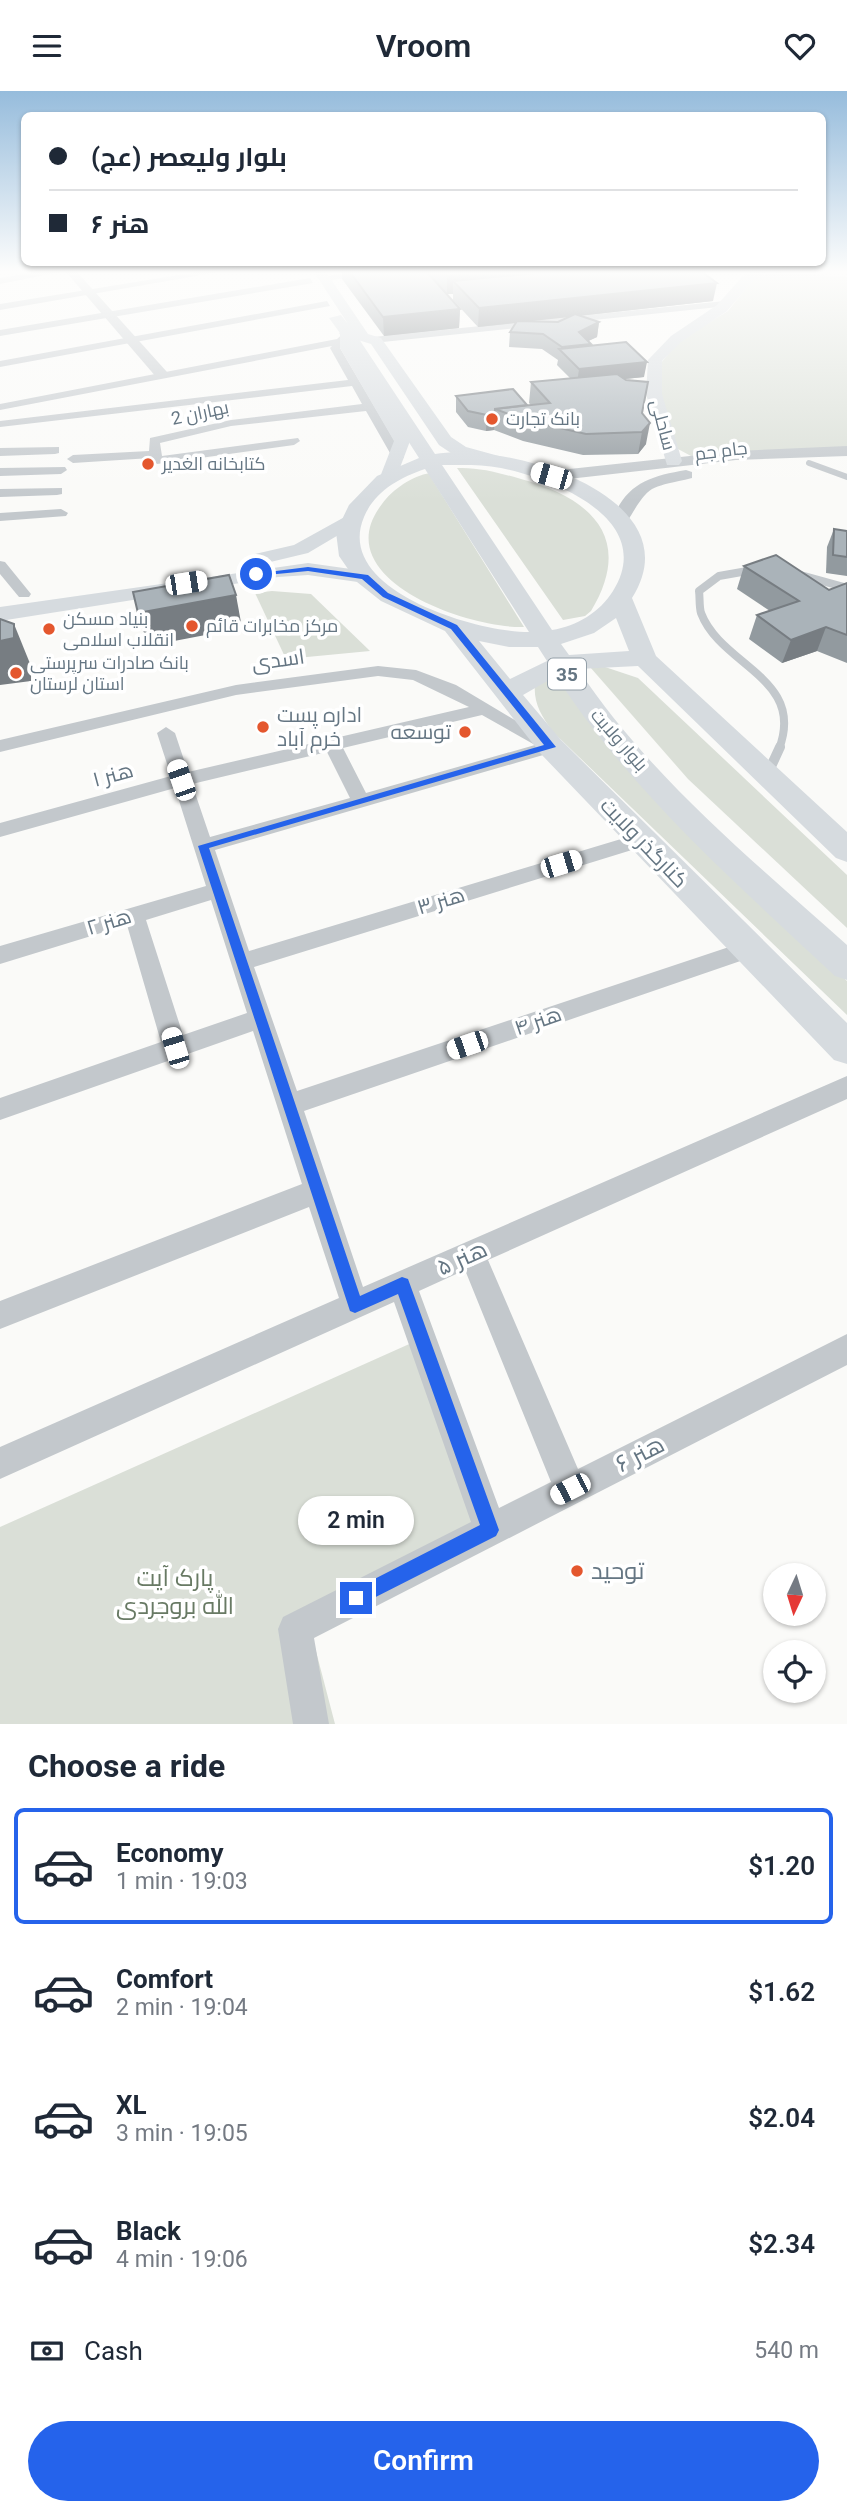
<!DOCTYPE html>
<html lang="en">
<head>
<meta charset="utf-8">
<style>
	body { margin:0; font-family:Roboto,Cairo,sans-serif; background:#f2f2f3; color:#1f2937; height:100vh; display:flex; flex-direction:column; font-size:26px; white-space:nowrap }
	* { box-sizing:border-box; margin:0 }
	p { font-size:23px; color:#747a83 }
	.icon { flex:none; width:38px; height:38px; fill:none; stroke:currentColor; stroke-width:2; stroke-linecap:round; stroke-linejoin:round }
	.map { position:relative; height:1633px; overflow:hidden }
	.panel { display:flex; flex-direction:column; background:#fff; flex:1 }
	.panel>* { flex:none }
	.top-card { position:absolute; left:21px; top:21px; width:805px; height:154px; border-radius:10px; box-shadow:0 2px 5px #0004; display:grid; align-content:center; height:154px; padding:0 28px; background:#fff }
	.needle { width:46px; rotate:184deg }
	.buttons { position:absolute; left:763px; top:1472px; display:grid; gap:14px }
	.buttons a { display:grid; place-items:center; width:63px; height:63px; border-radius:50%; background:#fff; box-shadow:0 2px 5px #0004; font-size:35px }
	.end { position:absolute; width:32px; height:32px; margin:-16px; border:9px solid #2563eb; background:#fff; box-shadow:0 0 0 4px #fff }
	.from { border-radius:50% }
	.bubble { position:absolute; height:49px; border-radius:24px; background:#fff; box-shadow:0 2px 5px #0004; font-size:23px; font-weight:600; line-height:49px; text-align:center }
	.car { position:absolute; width:21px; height:42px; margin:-21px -10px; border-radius:9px; box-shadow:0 0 5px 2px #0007; background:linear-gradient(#fff 24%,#345 0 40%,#fff 0 76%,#345 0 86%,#fff 0) }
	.top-card b { display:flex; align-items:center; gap:24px; height:66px; font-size:26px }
	.top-card b+b { border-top:2px solid #e0e1e3 }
	.top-card i { width:18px; height:18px; background:#1f2937 }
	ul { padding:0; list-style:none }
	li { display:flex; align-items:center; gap:21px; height:116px; margin:0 14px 10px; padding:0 14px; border:4px solid transparent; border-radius:10px }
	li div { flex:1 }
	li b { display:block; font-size:26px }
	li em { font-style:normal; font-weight:600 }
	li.on { border-color:#2563eb }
	li>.icon { width:63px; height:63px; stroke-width:1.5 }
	h2 { padding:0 28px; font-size:32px; line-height:84px }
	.pay { display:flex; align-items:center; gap:18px; height:77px; padding:0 28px; font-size:26px }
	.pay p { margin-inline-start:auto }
	.button { display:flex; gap:14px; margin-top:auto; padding:14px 28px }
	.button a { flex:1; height:80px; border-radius:42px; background:#2563eb; color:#fff; font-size:28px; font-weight:600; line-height:80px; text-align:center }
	header { display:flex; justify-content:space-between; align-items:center; height:91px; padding:0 28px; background:#fff; font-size:32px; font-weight:600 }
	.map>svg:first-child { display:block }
</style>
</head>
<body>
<header><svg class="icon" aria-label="menu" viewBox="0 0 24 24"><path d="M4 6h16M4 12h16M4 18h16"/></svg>Vroom<svg class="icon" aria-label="heart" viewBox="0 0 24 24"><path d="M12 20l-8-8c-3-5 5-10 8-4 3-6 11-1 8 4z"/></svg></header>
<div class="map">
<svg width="847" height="1633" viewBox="0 0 847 1633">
	<rect width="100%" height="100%" fill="#fafaf8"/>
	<!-- green -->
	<g fill="#dadfd7">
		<polygon points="777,181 847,186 847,357 691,365 678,358 662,313 660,273 680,249 728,220 755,186"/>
		<path d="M 457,377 C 479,376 500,382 521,388 C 591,407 635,447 591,520 L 585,525 L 563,529 Z"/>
		<path d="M 430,382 L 432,388 L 524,536 C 469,538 324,488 382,413 C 393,398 412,385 430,382 Z"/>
		<polygon points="272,500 311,503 370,560 286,568 255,502"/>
		<polygon points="590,576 605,576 638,587 847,784 847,837 688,688"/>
		<path d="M 557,583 L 717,769 L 847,890 L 847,924 L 553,641 C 541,624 533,612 535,591 Z"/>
		<polygon points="416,1250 485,1430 306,1522 335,1633 0,1633 0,1436"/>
	</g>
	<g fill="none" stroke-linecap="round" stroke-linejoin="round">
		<!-- service-far2 -->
		<polyline stroke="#c3c8cc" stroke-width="6" points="809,372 847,386"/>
		<!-- service-far1 -->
		<g stroke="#c3c8cc" stroke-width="8">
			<path d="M 753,479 L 719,485 L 699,500 C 700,507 699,515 701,522 C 721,575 806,587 779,658"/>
			<polyline points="797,483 847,497"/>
		</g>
		<!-- service -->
		<polyline stroke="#c3c8cc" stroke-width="10" points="768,682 780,656"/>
		<!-- minor -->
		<g fill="#c3c8cc" fill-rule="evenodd">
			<polygon points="38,181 60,181 0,193 0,187"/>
			<polygon points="197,181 219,181 0,219 0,213"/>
			<polygon points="310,187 313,192 0,245 0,239"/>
			<polygon points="327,210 330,215 0,276 0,270"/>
			<polygon points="725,210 728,215 373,252 368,249 373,246"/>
			<polygon points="346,240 351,243 340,257 404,366 402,369 394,369 366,320 231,335 160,352 162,365 298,347 300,350 294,354 157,373 151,367 73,372 67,368 73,364 149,360 150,347 231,329 362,313 352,295 0,336 0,330 348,289 330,257 332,255 0,319 0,313 337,248"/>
			<polygon points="59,356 59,362 55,363 0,365 0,357"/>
			<polygon points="65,376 67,379 61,383 0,385 0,377"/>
			<polygon points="62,397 62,403 57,404 0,406 0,398"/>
			<polygon points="61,418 68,422 66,425 0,430 0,422"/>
			<polygon points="0,470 5,471 31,503 29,506 19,506 0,483"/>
			<path d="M 378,575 L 416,579 L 456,594 L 560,656 L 557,660 L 215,759 L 249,860 L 641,742 L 651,749 L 648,754 L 254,876 L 297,1000 L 747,850 L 755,853 L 758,859 L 755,865 L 304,1020 L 363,1196 L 847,985 L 847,1008 L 488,1169 L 578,1378 L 847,1243 L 847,1274 L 314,1547 L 329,1633 L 293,1633 L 278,1538 L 283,1526 L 471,1431 L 394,1211 L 0,1388 L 0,1356 L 339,1207 L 309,1116 L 0,1238 L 0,1210 L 302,1093 L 253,940 L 0,1029 L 0,1007 L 161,951 L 127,834 L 0,873 L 0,855 L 206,795 L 175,697 L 0,746 L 0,732 L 171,685 L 157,642 L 166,636 L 175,642 L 188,681 L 469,616 L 413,589 L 378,585 L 236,604 L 0,661 L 0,649 L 236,594 ZM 482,624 L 535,654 L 366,702 L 343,657 ZM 327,661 L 350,707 L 210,746 L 192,693 ZM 211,809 L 247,922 L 183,944 L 146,829 ZM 465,1179 L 551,1391 L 499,1417 L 419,1200 Z"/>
		</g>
		<!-- tertiary -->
		<g fill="#c3c8cc" fill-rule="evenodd">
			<polygon points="66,181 77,181 167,281 167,287 157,287"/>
			<polygon points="349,181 391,181 324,190 318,187"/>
			<polygon points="847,355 847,365 736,369 551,390 543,385 551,380 736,360"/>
			<path d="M 686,379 L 692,381 L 692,387 C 648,398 651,391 627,431 L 615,431 L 613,427 C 627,392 651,385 686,379 Z"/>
		</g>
		<!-- secondary -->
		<g fill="#d6dbdf" fill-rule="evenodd">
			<polygon points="314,181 326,181 368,243 381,247 451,346 466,356 506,367 509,371 506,375 500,376 454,364 439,354 371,253 358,249 354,243 354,257 410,350 395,390 383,390 380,386 394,350 340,257 340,242 329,227 341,224 348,233"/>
			<polygon points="766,181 751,192 727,220 681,251 662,270 662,303 682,370 679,374 667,374 646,303 648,269 671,245 717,214 742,186 750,181"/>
			<polygon points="350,423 360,429 357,433 308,462 262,473 252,467 255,463 294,454"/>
			<polygon points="308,472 365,480 375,486 365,492 308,484 278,486 0,530 0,516"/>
		</g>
		<!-- primary -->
		<path fill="#d6dbdf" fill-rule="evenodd" d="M 347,237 L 353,239 L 435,363 C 507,350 696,406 632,507 L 656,565 L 847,741 L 847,771 L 836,767 L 638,575 L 578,578 C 649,685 752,769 847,854 L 847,889 L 835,885 C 736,792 630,700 556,585 L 523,604 L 561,649 L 847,932 L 847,973 L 834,969 L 541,663 L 445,540 L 381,510 L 357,491 L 339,465 L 336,441 L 349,414 L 377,385 L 419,367 L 339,242 ZM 442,374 C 462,374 481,373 501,377 C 555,388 657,429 613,500 C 600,521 577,535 552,539 ZM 425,378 L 529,541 C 476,541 333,499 364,426 C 375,400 399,387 425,378 ZM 616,527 L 629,560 L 569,564 L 561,553 L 594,542 ZM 479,550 L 509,556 L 538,556 L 547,570 L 510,588 Z"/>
	</g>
	<!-- wall -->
	<g fill="#929a9f" fill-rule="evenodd">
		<path d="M 342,181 L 702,181 L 713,210 L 579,225 L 599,231 L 597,246 L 588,250 L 591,255 L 644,286 L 625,288 L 643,322 L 646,353 L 638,363 L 583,364 L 523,350 L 494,339 L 486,340 L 468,336 L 456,321 L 456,305 L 527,314 L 531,314 L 529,312 L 531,291 L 571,288 L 557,274 L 558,269 L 542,258 L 509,256 L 510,241 L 516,232 L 478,236 L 453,209 L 453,203 L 447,203 L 460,218 L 459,237 L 384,245 L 342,188 ZM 570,226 L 558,231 L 528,230 Z"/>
		<polygon points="834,438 847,440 847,485 826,482 827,456"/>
		<polygon points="744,475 829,499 847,492 847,572 817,560 782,572 749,548 757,524 770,520 737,498"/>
	</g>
	<!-- shaded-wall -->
	<g fill="#777d82">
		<polygon points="486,181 668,181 453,190 453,203 447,203 447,185"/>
		<polygon points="717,192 713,210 478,236 479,217"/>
		<polygon points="460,218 459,237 384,245 383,226"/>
		<polygon points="599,231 597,246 580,254 591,253 589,268 561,261 562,256 579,241"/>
		<polygon points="647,271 644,286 577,293 579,278"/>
		<polygon points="495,323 494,339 486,340 487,324"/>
		<polygon points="650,332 646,353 638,363 642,341"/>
		<polygon points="236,504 242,537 148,555 138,522"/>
		<polygon points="14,533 31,575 31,590 0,594 0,550"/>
		<polygon points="826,536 817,560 782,572 791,549"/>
	</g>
	<!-- building -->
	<g fill="#aab3b9" stroke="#777d82" stroke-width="2">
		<polygon points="350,181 427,181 460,218 383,226"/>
		<polygon points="443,181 486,181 447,185"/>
		<polygon points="546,181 702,181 717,192 479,217 453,190"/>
		<polygon points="575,223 599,231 579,241 591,253 562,256 543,243 510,241 517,230 558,231"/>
		<polygon points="626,251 647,271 579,278 559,258"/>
		<polygon points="617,283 626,289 648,291 642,322 650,332 642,341 586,343 525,329 495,318 550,312 531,291"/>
		<polygon points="513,298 527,314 495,318 495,323 487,324 468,320 456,305"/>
		<polygon points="834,438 847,440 847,466 833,464"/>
		<polygon points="776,464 829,499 847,492 847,544 826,536 791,549 757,524 799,510 744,475"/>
		<polygon points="229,484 236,504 138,522 133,501"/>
		<polygon points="0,528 14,533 14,547 0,550"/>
	</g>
	<!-- sky -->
	<linearGradient id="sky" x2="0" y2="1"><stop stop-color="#96bcdc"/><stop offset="0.44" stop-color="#fdfdfc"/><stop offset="1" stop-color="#fdfdfc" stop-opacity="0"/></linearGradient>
	<rect width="847" height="410" fill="url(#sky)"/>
	<!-- route -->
	<polygon fill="#2563eb" points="308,476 368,484 388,502 457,534 556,656 209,757 360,1205 402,1186 408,1188 499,1439 496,1445 356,1516 349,1514 347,1507 349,1501 480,1434 398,1203 355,1222 350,1220 198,755 544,654 451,538 383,506 362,488 308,480 256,485 252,483"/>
	<!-- markers -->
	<g fill="#e4572e" stroke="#fff" stroke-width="2.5">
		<circle cx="492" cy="328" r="7"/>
		<circle cx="148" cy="373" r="7"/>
		<circle cx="192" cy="535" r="7"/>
		<circle cx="49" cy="538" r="7"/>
		<circle cx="16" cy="582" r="7"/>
		<circle cx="263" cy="636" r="7"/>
		<circle cx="465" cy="641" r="7"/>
		<circle cx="577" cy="1480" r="7"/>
	</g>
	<g text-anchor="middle" stroke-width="7" stroke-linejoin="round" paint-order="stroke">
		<!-- far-street labels -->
		<g font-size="18" fill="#657683" stroke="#fff">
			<text transform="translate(200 322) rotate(-12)" y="6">بهاران 2</text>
			<text transform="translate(663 334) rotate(75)" y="6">ساحلی</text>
			<text transform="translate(721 360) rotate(-7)" y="6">جام جم</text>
			<text transform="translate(619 649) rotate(49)" y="6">بلوار ولایت</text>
		</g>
		<!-- far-poi labels -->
		<g font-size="18" fill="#657683" stroke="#fff" text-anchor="start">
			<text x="506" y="334">بانک تجارت</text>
			<text x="162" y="379">کتابخانه الغدیر</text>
			<text x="63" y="534">بنیاد مسکن<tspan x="63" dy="21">انقلاب اسلامی</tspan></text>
			<text x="206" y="541">مرکز مخابرات قائم</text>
			<text x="30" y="578">بانک صادرات سرپرستی<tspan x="30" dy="21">استان لرستان</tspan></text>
		</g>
		<!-- shield labels -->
		<rect fill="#fff" stroke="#939fa8" stroke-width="2" x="548" y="567.5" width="38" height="31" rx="5"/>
		<g font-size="19" font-weight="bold" fill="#657683">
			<text x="567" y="590">35</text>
		</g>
		<!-- street labels -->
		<g font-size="21" fill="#657683" stroke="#fff">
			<text transform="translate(278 569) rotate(-8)" y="7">اسدی</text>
			<text transform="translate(113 684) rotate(-15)" y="7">هنر ۱</text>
			<text transform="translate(644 752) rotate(46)" y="7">کنارگذر ولایت</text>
			<text transform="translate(441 810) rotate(-17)" y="7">هنر ۳</text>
			<text transform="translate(109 831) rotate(-17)" y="7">هنر ۲</text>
			<text transform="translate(538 930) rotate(-19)" y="7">هنر ۴</text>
		</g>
		<!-- poi labels -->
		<g font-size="21" fill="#657683" stroke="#fff" text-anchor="start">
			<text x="277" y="631">اداره پست<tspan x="277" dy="24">خرم آباد</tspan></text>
			<text x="451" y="648" text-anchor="end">توسعه</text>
		</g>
		<!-- near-street labels -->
		<g font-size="24" fill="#657683" stroke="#fff">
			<text transform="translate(462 1167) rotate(-24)" y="8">هنر ۵</text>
			<text transform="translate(640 1363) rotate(-27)" y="8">هنر ۶</text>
		</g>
		<!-- near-poi labels -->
		<g font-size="24" fill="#657683" stroke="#fff" text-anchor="start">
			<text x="591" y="1488">توحید</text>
		</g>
		<!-- near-park labels -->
		<g font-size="24" fill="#687a64" stroke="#fff">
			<text x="175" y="1495">پارک آیت<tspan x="175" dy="28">الله بروجردی</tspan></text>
		</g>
	</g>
</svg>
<div class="buttons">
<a><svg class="needle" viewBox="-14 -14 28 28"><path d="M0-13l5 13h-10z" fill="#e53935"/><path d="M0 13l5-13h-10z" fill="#747a83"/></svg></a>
<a><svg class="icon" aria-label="locate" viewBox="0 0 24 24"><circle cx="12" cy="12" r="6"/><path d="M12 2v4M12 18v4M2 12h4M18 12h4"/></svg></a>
</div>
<i class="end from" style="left:256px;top:483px"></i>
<i class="end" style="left:356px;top:1507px"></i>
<div class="bubble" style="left:298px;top:1405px;width:116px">2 min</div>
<i class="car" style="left:551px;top:385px;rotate:286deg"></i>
<i class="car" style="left:186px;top:492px;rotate:81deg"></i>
<i class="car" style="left:181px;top:689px;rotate:341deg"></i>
<i class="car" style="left:561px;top:773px;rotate:73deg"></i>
<i class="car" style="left:467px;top:954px;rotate:251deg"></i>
<i class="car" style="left:175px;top:957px;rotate:343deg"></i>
<i class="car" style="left:570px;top:1398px;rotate:243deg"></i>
<div class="top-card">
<b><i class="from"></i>بلوار ولیعصر (عج)</b>
<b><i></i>هنر ۶</b>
</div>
</div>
<section class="panel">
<h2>Choose a ride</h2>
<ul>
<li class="on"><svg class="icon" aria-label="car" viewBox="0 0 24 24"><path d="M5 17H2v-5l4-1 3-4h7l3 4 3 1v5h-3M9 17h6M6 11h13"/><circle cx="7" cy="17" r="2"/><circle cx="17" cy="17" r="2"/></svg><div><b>Economy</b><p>1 min · 19:03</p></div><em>$1.20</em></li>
<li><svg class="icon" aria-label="car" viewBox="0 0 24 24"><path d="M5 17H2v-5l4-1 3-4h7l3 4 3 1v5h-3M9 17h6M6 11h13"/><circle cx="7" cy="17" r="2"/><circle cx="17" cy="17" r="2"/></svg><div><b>Comfort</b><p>2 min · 19:04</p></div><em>$1.62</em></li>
<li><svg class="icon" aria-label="car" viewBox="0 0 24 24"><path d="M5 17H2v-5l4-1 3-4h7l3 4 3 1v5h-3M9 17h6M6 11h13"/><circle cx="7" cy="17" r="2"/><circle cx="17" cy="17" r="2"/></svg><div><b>XL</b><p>3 min · 19:05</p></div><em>$2.04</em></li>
<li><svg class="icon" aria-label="car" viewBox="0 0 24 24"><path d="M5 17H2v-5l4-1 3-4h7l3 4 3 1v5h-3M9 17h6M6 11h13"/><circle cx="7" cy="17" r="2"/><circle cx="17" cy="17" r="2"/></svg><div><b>Black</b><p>4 min · 19:06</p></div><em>$2.34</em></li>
</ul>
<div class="pay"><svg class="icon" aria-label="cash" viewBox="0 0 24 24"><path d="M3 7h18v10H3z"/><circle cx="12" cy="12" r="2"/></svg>Cash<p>540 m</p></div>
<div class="button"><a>Confirm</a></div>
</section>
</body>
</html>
